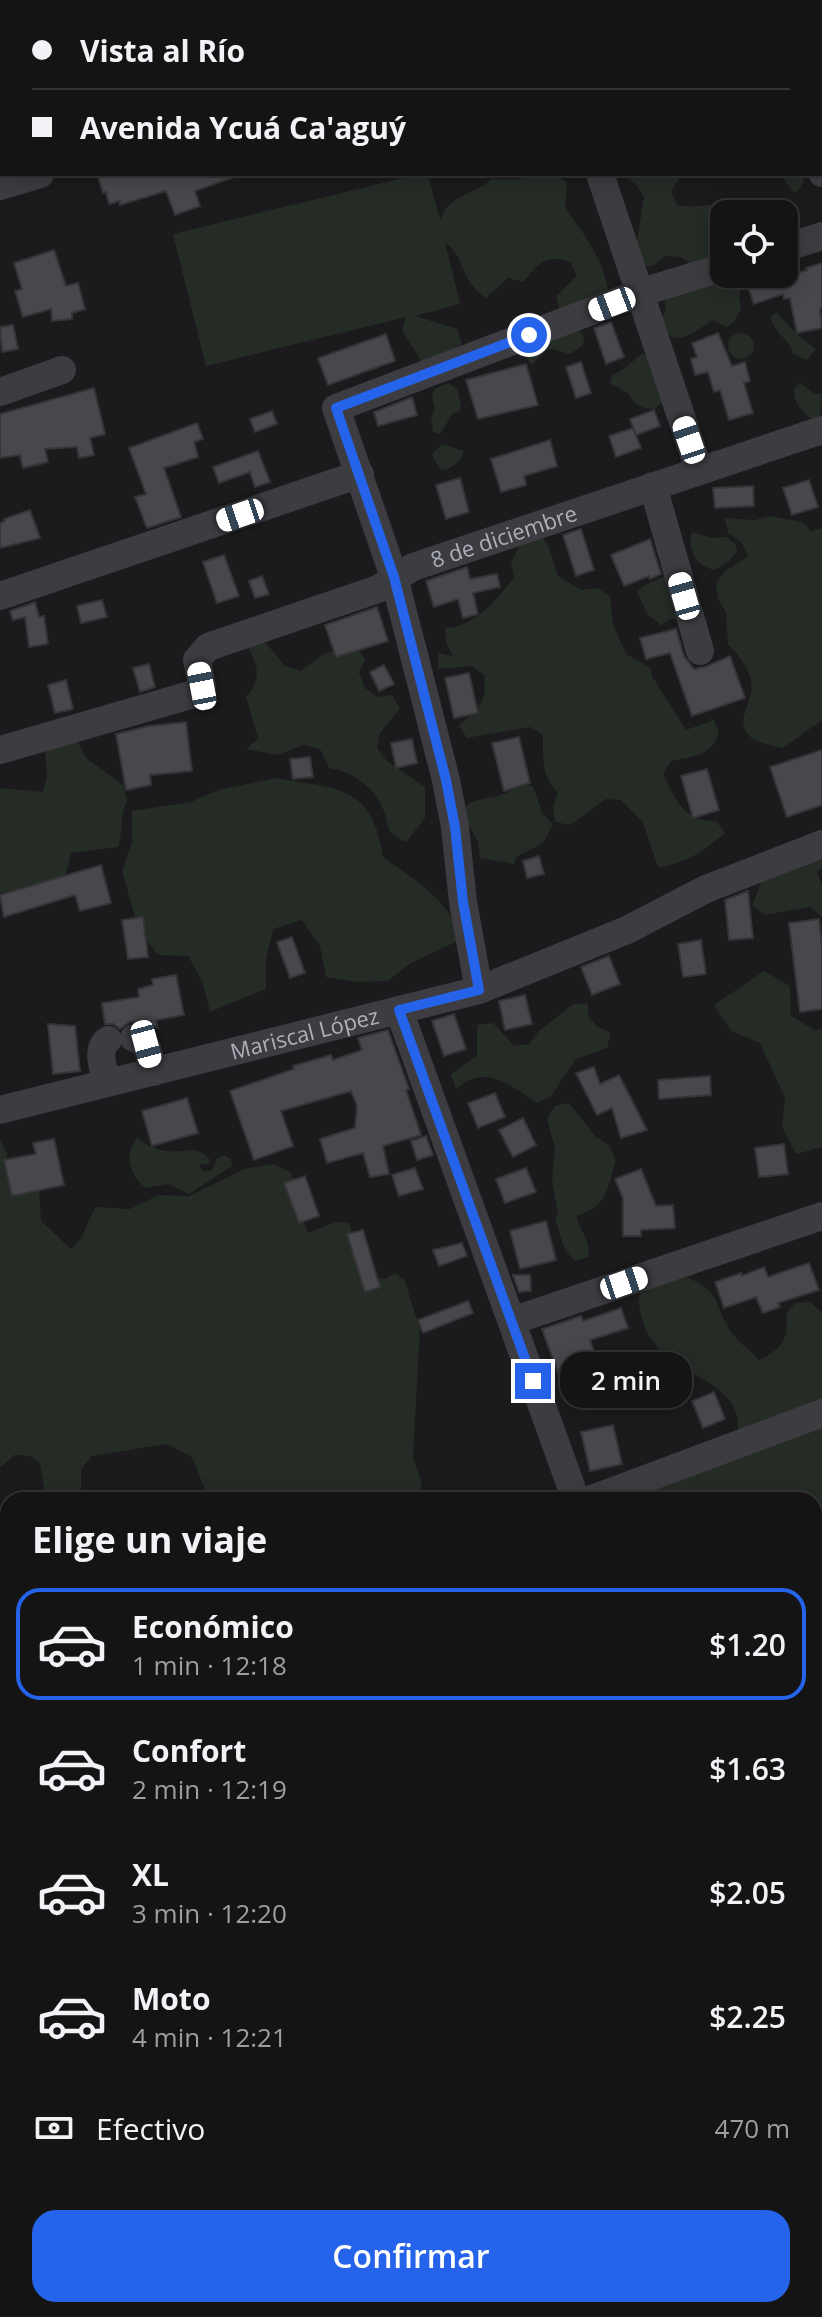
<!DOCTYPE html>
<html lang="es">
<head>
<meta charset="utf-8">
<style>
	body { margin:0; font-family:"Open Sans",sans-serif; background:#1d1d1e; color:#f1f3f6; height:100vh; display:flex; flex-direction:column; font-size:30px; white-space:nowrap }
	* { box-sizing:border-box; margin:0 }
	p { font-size:26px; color:#9d9ea0 }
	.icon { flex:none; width:44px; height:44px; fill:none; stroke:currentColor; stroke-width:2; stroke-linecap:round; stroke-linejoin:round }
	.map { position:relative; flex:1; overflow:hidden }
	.drawer { position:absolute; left:0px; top:1492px; width:822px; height:826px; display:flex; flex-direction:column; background:#141415; border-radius:24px 24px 0 0; box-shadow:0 4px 20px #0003,0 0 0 2px #333334 }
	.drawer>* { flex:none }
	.hud { position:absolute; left:0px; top:0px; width:822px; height:176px; box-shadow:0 4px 20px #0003,0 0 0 2px #333334; display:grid; align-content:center; height:176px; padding:0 32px; background:#141415 }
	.controls { position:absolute; left:710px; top:200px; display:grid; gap:16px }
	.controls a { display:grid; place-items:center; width:88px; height:88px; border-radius:16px; background:#141415; box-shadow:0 4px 20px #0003,0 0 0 2px #333334; font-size:40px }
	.end { position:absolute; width:36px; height:36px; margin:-18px; border:10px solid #2563eb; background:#fff; box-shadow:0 0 0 4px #fff }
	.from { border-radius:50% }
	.bubble { position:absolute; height:56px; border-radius:24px; background:#141415; box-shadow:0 4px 20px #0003,0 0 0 2px #333334; font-size:26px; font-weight:600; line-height:56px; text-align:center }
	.car { position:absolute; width:24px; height:48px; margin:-24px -12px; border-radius:10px; box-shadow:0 0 6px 2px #0007; background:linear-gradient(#fff 24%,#345 0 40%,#fff 0 76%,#345 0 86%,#fff 0) }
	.hud b { display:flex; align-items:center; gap:28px; height:76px; font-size:30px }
	.hud b+b { border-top:2px solid #333334 }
	.hud i { width:20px; height:20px; background:#f1f3f6 }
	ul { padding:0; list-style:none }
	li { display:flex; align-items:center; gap:24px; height:112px; margin:0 16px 12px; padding:0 16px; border:4px solid transparent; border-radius:24px }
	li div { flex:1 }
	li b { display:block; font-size:30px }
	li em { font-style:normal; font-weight:600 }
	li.selected { border-color:#2563eb }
	li>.icon { width:72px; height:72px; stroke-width:1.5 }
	h2 { padding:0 32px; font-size:36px; line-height:96px }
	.pay { display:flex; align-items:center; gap:20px; height:88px; padding:0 32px; font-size:30px }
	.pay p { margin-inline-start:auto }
	.button { display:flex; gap:16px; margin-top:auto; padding:16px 32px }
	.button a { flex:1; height:92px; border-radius:24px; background:#2563eb; color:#fff; font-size:32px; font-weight:600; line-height:92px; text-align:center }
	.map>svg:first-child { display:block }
</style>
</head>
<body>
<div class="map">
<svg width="822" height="2317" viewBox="0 0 822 2317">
	<rect width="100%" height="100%" fill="#1b1a1c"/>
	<!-- green -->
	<g fill="#252c26">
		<path d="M 409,174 L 428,174 L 440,220 C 449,194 472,196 492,179 L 523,179 L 538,174 L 553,175 L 567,182 L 565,207 C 583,233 602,257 608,289 L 573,318 L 560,311 L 556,296 L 577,276 L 571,263 C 545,252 540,264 523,282 L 508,278 L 486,298 C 458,279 466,257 445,242 L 460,304 L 415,316 L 457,329 L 462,343 L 440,365 L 425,367 L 402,330 L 406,317 L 206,366 L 173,234 L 411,176 Z"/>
		<path d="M 622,174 L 676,174 L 679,179 L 671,191 L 677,205 C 702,210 712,197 735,214 L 724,214 C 724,250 727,250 693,265 L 681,257 L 666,256 L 653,266 L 639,267 L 631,254 L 637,240 L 644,197 L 636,185 Z"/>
		<polygon points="780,174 803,174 804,182 795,194"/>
		<path d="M 742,274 L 757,274 C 741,289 737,284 741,309 L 733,323 L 726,327 L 713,320 C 692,333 675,352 659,322 L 666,310 L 665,302 L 667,295 L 725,279 L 733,281 Z"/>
		<path d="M 777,313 L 798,335 L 816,349 L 807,360 L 793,354 C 790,338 772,333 771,316 Z"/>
		<polygon points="579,330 584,337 583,345 570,354 548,348 532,365 518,346"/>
		<circle cx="741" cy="346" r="13"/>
		<path d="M 643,353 C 651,358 665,390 662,399 C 661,405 658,406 654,409 C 642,409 633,405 629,394 L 610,383 L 612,376 L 625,368 Z"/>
		<polygon points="448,383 457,389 461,404 460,411 453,413 440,434 433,432 431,417 435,410 432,396 434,389"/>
		<path d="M 800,383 L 815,394 L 822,394 L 820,417 L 812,419 C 802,413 793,402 794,389 Z"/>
		<polygon points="442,444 464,451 459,462 446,470 439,468 432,454"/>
		<path d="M 770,516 L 802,522 L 811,531 L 822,528 L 822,720 L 783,748 C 775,746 760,744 753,739 C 730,723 756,701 751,681 C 748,667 738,654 728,644 L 726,612 L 718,599 L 716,584 L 724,572 L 748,556 L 741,542 L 728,533 L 725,518 L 755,520 Z"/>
		<path d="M 692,532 L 712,538 L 727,537 L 736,545 L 737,552 L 729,561 L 715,570 C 697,567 686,549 692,532 Z"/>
		<path d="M 541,535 L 549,547 L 558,576 L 582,590 L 597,588 L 610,596 L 613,625 L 626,654 L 651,668 L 652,676 L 686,730 L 714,720 L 719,733 C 710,757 694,756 671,761 L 663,774 C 676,800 684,822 716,821 L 725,833 C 705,850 686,864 658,867 L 643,822 L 621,800 L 606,799 L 570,825 L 555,822 L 553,807 L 558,793 C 541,775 543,759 543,735 L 530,727 L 467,738 L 459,726 C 478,708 488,703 484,675 L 472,666 L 438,669 L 438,653 L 453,656 L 446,643 L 445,628 C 477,626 494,601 514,578 L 511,562 L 525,536 Z"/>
		<polygon points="666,576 678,619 671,619 661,625 648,615 637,592 645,585"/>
		<path d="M 255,630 L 285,666 L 300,671 L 326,653 L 356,647 L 365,659 L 359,673 L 365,688 L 377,697 L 392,695 L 400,709 L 380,733 L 377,748 L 387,761 L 425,787 L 425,818 L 406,842 C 383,832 391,828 383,809 C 374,787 352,771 329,768 L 320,749 L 304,745 L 277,755 L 246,749 L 258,738 L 246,697 C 267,673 253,659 241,633 Z"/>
		<path d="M 73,732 L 86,758 L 123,785 L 127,800 C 119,817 124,829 118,847 L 71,853 L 64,881 L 0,893 L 0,788 L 43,792 L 47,777 L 45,747 Z"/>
		<path d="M 276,778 C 338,789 373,785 383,857 C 421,884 442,895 464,938 L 411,963 L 388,981 L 357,982 L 326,977 L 320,946 L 302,920 L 273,929 L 266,959 L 266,989 L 210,1012 L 203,983 L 188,956 L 158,955 L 139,931 L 122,871 L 132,842 L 132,811 L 191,802 L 218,790 Z"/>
		<path d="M 521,785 L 533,786 L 542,813 L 553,824 L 543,843 L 516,857 L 514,864 L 480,858 L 478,842 L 462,813 C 469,796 488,801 503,794 C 509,792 515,788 521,785 Z"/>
		<polygon points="822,842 822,868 817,872 822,885 822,917 810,907 765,915 752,906 763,877"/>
		<polygon points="764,971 790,986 791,1016 816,1031 822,1028 822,1147 796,1154 782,1127 785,1098 760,1043 731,1031 714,1005"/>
		<path d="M 588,1003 L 588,1016 L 598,1027 L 611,1033 L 607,1048 L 576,1059 L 551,1096 L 537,1103 C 509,1085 486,1063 456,1089 L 451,1074 L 477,1056 L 477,1025 L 493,1023 L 514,1046 L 529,1044 L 538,1032 L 573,1004 Z"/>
		<path d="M 569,1103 L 596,1137 L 609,1145 L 616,1160 C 607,1189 608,1207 576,1216 C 581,1233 590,1239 589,1257 L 574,1261 L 564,1248 L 555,1218 L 558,1214 L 552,1180 L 555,1149 L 547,1118 L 555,1106 Z"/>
		<path d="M 137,1138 C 146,1145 156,1150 167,1151 C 184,1154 197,1143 210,1160 L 209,1164 L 199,1165 L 203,1171 L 211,1171 L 217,1158 L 224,1155 L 231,1159 L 232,1166 L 189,1194 L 168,1184 L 146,1188 C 130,1176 123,1154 137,1138 Z"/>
		<path d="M 0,1140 L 7,1153 L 7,1168 L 39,1189 L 41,1221 L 71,1249 C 86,1238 86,1221 96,1207 L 130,1209 L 159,1195 L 189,1196 L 245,1169 L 273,1164 L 290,1172 L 303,1198 L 303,1221 L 308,1233 L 336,1222 L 350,1223 L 357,1259 L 369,1277 L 385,1279 L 395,1273 L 404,1279 L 420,1329 L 413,1457 L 422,1484 L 416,1500 L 209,1500 L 192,1457 L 167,1444 L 92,1456 L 81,1469 L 81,1500 L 46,1500 L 40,1463 L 30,1456 L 14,1455 L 0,1468 Z"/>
		<path d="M 686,1277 C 726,1293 712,1309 736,1338 C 743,1346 752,1352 759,1360 C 781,1350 790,1338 786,1314 L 795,1303 L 810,1302 L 822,1313 L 822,1557 L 814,1556 L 814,1500 L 623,1500 L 738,1447 C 738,1437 739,1425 737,1416 C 726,1371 650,1375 640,1310 C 638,1301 640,1289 640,1279 Z"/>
	</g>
	<!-- building -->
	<g fill="#48474c" stroke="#353538" stroke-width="2">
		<polygon points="97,174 236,174 237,176 195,191 200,206 175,215 166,191 120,205 120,201 109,204 106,192 103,193"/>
		<polygon points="54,250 66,286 78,283 85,309 72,313 72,319 52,321 51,309 23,317 15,291 22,289 14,263"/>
		<polygon points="822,263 822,308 820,309 822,328 797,333 790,298 784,299 783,294 754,304 748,287 807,270 806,268"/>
		<polygon points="611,322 624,357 606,364 594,328"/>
		<polygon points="13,325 18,349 2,352 0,327"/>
		<polygon points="718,333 732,366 745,362 750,381 744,383 753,413 729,420 720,390 714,392 708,372 695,375 691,359 697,357 692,343"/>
		<polygon points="386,334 395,361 328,385 318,358"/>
		<polygon points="581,362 591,393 576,398 566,367"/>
		<polygon points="526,364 538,405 478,419 466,380"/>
		<polygon points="94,388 105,434 90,438 94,455 79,458 77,447 45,449 48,462 23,468 20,455 0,458 0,414"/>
		<polygon points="412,397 417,415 378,426 374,412"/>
		<polygon points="654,410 660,426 636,435 630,419"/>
		<polygon points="272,411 277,424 255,432 250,419"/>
		<polygon points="197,423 203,439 194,442 198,457 164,468 181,517 147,528 135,497 146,494 129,448"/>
		<polygon points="633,428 641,448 616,457 609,436"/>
		<polygon points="550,440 557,466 524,476 526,485 501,492 491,459"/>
		<polygon points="258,451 270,482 255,487 250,472 219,483 213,467"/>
		<polygon points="460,478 469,512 446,519 436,485"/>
		<polygon points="809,480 818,507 792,515 783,488"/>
		<polygon points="753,486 754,506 715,508 713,488"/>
		<polygon points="30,510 40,538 0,548 0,523 5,521 4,519"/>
		<polygon points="581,529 594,570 576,576 563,535"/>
		<polygon points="650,539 661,574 650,579 649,576 624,586 611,555"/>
		<polygon points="224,555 239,596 217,603 203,562"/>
		<polygon points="467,567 470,579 497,574 500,587 473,593 478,614 463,618 458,599 434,607 426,581"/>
		<polygon points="262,576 269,594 255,598 249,581"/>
		<polygon points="102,600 107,617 81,623 77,606"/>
		<polygon points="35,602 39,617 44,616 48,644 29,647 25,617 13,620 10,611"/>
		<polygon points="377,607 388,641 336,657 325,625"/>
		<polygon points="676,629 684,656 694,669 705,667 730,656 745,698 692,716 670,653 646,659 640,638"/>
		<polygon points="149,664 155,687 140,692 133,668"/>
		<polygon points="384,665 394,684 379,691 370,672"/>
		<polygon points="469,673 478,713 454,718 445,678"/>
		<polygon points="66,680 73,709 55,713 48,685"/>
		<polygon points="186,722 192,771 150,775 151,785 126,790 116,734 149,726"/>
		<polygon points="519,737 530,783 504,791 492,743"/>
		<polygon points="412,739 417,763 396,768 391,743"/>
		<polygon points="822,750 822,805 787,817 770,767"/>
		<polygon points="310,757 313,777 293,779 290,759"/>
		<polygon points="707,769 719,810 693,818 681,776"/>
		<polygon points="539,856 544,874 527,878 523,861"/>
		<polygon points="101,865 111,903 80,911 75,895 4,917 0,895"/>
		<polygon points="748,891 753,938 729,940 725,900"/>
		<polygon points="143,917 148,957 128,959 122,920"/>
		<polygon points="819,919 822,947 822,1009 800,1012 789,923"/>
		<polygon points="292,937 305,973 290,978 277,942"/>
		<polygon points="701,940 706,974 683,977 678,944"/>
		<polygon points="609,956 620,984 592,995 581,967"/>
		<polygon points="176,975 184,1015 156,1020 158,1028 139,1022 130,1022 120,1029 113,1024 105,1024 102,1003 139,997 138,989 153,985 152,979"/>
		<polygon points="525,995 532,1024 505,1030 499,1001"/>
		<polygon points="454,1014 466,1049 444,1056 432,1021"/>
		<polygon points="48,1024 75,1026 80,1071 53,1074"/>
		<polygon points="388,1030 409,1089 406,1090 421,1135 383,1146 389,1174 370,1177 363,1153 327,1163 320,1139 355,1128 357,1106 351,1091 281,1111 293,1146 254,1160 230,1091 294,1069 293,1066 331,1055 333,1060 362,1050 358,1038"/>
		<polygon points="594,1067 600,1084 619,1075 647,1130 621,1138 612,1108 597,1115 576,1073"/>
		<polygon points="710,1076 711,1095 659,1099 658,1080"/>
		<polygon points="495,1093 505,1117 478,1128 468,1103"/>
		<polygon points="187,1098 198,1133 152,1146 142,1111"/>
		<polygon points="523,1118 536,1145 513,1157 499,1130"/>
		<polygon points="426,1136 433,1155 417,1160 411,1141"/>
		<polygon points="54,1139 64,1185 12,1196 4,1160 36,1154 33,1143"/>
		<polygon points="784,1144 788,1174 759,1177 755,1148"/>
		<polygon points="415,1168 423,1189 399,1196 392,1175"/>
		<polygon points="526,1168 536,1192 505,1203 496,1179"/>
		<polygon points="641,1169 656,1206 673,1205 675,1228 641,1230 641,1236 623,1236 623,1198 615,1179"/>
		<polygon points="305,1176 319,1216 299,1223 284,1183"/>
		<polygon points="546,1221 556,1260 520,1269 510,1231"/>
		<polygon points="363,1230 380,1287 365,1292 347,1234"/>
		<polygon points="462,1243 467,1256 439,1266 433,1250"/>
		<polygon points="809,1263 819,1290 778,1303 780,1307 763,1313 756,1297 724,1308 715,1282 741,1273 742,1276 764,1267 768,1277"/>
		<polygon points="513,1275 530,1275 531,1291 519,1292"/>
		<polygon points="468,1301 473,1313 423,1333 418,1320"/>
		<polygon points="621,1308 628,1328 590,1340 598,1362 559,1375 542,1329 581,1316 583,1321"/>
		<polygon points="714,1392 725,1419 703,1428 692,1401"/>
		<polygon points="613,1425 622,1464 590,1471 581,1432"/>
	</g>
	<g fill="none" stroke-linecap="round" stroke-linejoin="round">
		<!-- minor -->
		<g stroke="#3c3c41" stroke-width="28">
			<polyline points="201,0 207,2"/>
			<polyline points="768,0 768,2"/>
			<polyline points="91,2 98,0"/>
			<polyline points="609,2 615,0"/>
			<polyline points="0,29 2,28"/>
			<polyline points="820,166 822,173"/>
			<polyline points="600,174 699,470"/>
			<polyline points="0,186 40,174"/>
			<polyline points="784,248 822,236"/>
			<polyline points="0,392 62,370"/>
			<polyline points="653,486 700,651"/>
			<polyline points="0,596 360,474"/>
			<path id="s1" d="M 0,750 L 197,693 L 202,686 L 197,660 L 208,647 L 378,589 L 413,567 L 822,430"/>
			<polyline points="479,990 463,902 455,827 446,780 394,577 336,408 639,293 724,267"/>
			<polyline points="399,1010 576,1500"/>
			<path d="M 134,1038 C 150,1041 149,1058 153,1072"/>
			<path d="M 107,1083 C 104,1069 95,1050 108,1040"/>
			<path id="s2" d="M 0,1110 L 479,990 L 627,930 L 706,889 L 822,844"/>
			<polyline points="512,1321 822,1216"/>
			<polyline points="589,1500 822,1413"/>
			<polyline points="814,1727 822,1724"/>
			<polyline points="0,1743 8,1740"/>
			<polyline points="814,1996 822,1993"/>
			<polyline points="0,2065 8,2061"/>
			<polyline points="814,2079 822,2098"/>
			<polyline points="310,2310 313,2317"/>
			<polyline points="584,2310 586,2317"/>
			<polyline points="52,2317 69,2310"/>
		</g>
		<!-- major -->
		<polyline stroke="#58595f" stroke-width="34" points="0,2257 8,2288"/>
	</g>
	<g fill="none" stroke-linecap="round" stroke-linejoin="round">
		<!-- route -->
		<polyline stroke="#2563eb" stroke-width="10" points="529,335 336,408 394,577 446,780 455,827 463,902 479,990 399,1010 533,1381"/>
	</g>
	<g text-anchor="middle" stroke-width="8" stroke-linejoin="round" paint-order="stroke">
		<!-- street labels -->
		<g font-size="22" fill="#aeb1ba" stroke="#161517">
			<text dy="8" stroke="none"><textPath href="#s1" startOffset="574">8 de diciembre</textPath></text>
			<text dy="8" stroke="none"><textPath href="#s2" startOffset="314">Mariscal López</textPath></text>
		</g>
	</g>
</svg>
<div class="controls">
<a><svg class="icon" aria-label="locate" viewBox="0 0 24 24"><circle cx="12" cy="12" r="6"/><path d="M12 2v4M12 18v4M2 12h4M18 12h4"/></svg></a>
</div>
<i class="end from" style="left:529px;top:335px"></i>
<i class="end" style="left:533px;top:1381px"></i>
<div class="bubble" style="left:560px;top:1352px;width:132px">2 min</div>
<i class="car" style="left:612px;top:304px;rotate:249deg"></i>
<i class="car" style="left:689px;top:440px;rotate:341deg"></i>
<i class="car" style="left:240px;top:515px;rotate:251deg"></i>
<i class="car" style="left:684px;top:596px;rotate:344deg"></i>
<i class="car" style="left:202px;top:686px;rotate:349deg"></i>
<i class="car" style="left:146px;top:1044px;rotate:165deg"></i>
<i class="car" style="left:624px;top:1283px;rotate:71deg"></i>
<div class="hud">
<b><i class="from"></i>Vista al Río</b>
<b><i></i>Avenida Ycuá Ca'aguý</b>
</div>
<section class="drawer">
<h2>Elige un viaje</h2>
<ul>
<li class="selected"><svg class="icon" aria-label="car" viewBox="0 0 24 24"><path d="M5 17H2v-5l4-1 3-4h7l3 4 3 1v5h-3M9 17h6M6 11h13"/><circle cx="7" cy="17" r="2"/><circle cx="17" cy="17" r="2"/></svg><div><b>Económico</b><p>1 min · 12:18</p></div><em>$1.20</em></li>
<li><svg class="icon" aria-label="car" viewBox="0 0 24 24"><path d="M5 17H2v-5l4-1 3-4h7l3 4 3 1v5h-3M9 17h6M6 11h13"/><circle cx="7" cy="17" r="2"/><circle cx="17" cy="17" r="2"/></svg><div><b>Confort</b><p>2 min · 12:19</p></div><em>$1.63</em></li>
<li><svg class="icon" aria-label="car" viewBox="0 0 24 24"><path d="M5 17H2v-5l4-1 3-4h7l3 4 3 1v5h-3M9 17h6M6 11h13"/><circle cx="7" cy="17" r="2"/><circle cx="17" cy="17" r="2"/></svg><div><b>XL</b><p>3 min · 12:20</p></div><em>$2.05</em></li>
<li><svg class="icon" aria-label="car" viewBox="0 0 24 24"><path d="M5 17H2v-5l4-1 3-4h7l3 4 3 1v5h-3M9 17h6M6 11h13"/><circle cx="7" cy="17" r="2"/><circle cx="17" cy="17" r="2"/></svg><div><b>Moto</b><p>4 min · 12:21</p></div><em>$2.25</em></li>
</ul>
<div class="pay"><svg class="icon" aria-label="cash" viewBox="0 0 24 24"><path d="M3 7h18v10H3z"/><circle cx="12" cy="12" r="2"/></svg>Efectivo<p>470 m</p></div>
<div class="button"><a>Confirmar</a></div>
</section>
</div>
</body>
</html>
